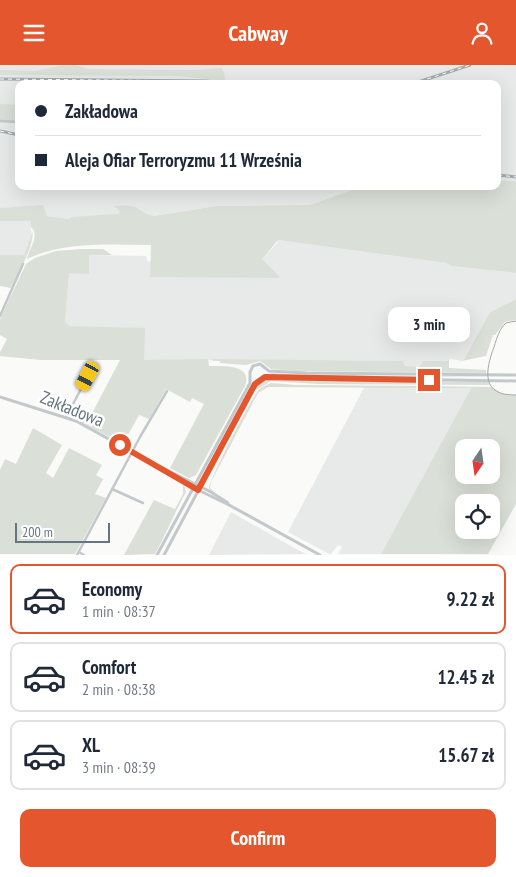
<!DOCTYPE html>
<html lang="en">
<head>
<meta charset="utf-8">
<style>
	body { margin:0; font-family:"PT Sans Narrow",sans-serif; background:#f2f2f3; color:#1f2937; height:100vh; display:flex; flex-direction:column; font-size:19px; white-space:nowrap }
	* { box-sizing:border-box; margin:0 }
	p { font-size:16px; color:#747a83 }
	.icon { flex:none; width:28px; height:28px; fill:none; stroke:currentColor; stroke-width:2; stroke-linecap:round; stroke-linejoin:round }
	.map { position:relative; height:490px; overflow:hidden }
	.drawer { display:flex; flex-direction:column; background:#fff; flex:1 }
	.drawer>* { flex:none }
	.hud { position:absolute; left:15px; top:15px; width:486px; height:110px; border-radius:10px; box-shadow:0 5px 20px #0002; display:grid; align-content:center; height:110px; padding:0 20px; background:#fff }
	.needle { width:32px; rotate:193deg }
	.controls { position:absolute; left:455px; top:374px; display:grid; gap:10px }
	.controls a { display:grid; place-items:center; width:45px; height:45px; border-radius:10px; background:#fff; box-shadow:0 5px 20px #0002; font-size:25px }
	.scale { position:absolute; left:15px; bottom:12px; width:95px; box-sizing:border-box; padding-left:5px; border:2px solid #657683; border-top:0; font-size:14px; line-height:18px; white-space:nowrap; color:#657683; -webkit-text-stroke:4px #fff; paint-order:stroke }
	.end { position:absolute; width:22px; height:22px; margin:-11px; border:6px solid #e4572e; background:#fff; box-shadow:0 0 0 2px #fff }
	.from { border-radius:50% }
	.bubble { position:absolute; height:35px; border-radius:10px; background:#fff; box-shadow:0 5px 20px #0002; font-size:16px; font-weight:800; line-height:35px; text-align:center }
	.car { position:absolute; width:15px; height:30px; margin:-15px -8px; border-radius:6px; box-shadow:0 0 4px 1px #0007; background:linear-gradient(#f5c518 24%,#345 0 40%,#f5c518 0 76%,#345 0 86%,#f5c518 0) }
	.hud b { display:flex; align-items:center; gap:18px; height:48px; font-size:19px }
	.hud b+b { border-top:1px solid #e0e1e3 }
	.hud i { width:12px; height:12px; background:#1f2937 }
	ul { padding:9px 0 0; list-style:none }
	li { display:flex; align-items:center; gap:15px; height:70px; margin:0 10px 8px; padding:0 10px; border:2px solid #e0e1e3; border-radius:10px }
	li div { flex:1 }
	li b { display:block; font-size:19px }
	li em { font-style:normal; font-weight:800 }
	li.selected { border-color:#e4572e }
	li>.icon { width:45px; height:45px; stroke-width:1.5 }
	.cta { display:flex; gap:10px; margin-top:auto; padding:10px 20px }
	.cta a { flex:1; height:58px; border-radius:10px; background:#e4572e; color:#fff; font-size:20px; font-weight:800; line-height:58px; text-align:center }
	header { display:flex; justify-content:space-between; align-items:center; height:65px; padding:0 20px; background:#e4572e; color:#fff; font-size:22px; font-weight:800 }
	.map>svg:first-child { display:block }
</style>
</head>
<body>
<header><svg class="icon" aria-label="menu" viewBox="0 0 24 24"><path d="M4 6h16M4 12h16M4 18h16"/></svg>Cabway<svg class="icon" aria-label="person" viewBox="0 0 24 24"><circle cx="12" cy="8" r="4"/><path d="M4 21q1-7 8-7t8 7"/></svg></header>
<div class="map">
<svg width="516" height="490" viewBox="0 0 516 490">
	<rect width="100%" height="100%" fill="#fafaf8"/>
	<!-- built -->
	<g fill="#e8e9e9">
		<polygon points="0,0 516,0 516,116 498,116 498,19 19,19 19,121 364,121 309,140 217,141 119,156 70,154 47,151 43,141 0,143"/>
		<polygon points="0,156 31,156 31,171 24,190 0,190"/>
		<polygon points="278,175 446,198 451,201 516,208 516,234 490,247 463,296 450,294 448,296 423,296 419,302 405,302 403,296 144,295 94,262 70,261 65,257 69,208 89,190 146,191 147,196 151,197 150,212 279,211 262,194 277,178"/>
		<polygon points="365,321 471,323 381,489 338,489 342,482 338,480 331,489 329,489 288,467"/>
		<polygon points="231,447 296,484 306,489 209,490"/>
	</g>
	<!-- green -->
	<g fill="#dadfd7" fill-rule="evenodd">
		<polygon points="64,0 75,0 88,4 195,5 221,3 224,7 225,16 180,11 0,10 0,5 35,6"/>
		<polygon points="0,39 19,40 19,56 0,56"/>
		<path d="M 498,116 L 516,116 L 516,208 L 451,201 L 446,198 L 278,175 L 262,194 L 279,211 L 279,213 L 150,212 L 151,180 C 109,180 66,176 27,194 C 28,185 41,171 31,162 L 31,156 L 0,156 L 0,143 L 43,140 L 47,151 L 70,154 L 71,152 L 118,149 L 120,146 L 114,141 C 122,141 130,140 137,143 C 143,146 146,150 153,151 L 217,141 L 309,140 L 364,121 L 498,121 Z"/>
		<path d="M 32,166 C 36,178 17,210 11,223 L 0,221 L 0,190 L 24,190 L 31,171 Z"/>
		<path d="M 82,184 L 103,184 L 112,190 L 89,190 L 89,209 L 69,208 L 65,257 L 70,261 L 145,263 L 144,295 L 208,294 L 209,301 C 223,301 253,299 245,321 L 196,410 L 189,413 L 170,403 L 204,339 L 192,333 L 190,337 L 166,324 L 149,354 L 139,350 L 123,379 L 69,351 L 70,349 L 87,358 L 120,295 L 41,295 L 0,291 L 0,287 L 7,274 L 0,270 L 0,254 L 26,199 L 35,193 L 56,186 Z"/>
		<polygon points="516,234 516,255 505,257 495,270 493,270 486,291 457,297 463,296 490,247"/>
		<polygon points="212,294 403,296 405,301 419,302 423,296 448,296 449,294 449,303 486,305 486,308 295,306 271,304 260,296 246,300 220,298 220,296 213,296"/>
		<polygon points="271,308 306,310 516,312 318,312 270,310"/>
		<polygon points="268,314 489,317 490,320 318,319 271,316 256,325 255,324 258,320"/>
		<path d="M 271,318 L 297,320 L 424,321 L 425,323 L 268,322 L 258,328 L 211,417 L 210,423 L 214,427 L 209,424 C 209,415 250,336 258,326 C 261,322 267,320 271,318 Z"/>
		<path d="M 427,321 L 492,322 L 502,329 L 516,330 L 516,439 L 488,489 L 381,489 L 471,323 L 426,323 ZM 491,382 L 491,410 L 464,410 L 464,382 ZM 464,438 L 491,438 L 491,465 L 464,465 Z"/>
		<polygon points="33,363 62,380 46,408 53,413 69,383 102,400 96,410 103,414 95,429 106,433 75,489 0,489 0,405 5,394 16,399"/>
		<path d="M 173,414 L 184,420 L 186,427 C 175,447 167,467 155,489 L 124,490 L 154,435 L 175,444 L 183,429 L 183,419 Z"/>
	</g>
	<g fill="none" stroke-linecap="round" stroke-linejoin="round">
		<!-- minor -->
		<g stroke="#c3c8cc" stroke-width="2.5">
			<polyline points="0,56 19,57"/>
			<polyline points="0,251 23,199"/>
			<polyline points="66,352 88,311"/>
			<polyline points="112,424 143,438"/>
			<polyline points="79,487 84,490"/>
			<polyline points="77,490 140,372 167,326"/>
		</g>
		<!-- tertiary -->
		<g stroke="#c3c8cc" stroke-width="3">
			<polyline points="0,332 76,356 158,401 186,419 229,440 320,490"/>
			<polyline points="161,402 211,427 228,438"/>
			<polyline points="157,490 250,318 250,307 253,301 260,299 269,306 306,308 516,310"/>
			<polyline points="164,490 255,319 265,312 516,316"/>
		</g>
		<!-- tram -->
		<path stroke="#a2aab0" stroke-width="1" d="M 516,256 L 506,258 C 499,264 497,273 494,282 C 485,306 481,331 516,330"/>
		<!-- rail casing -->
		<g stroke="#a2aab0" stroke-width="3">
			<g id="rail">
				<polyline points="0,14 206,16 242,19"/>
				<polyline points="412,19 470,0"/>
				<polyline points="0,66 19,70"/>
				<polyline points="498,110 516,112"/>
			</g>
		</g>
		<!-- rail -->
		<use href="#rail" stroke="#fff" stroke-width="1" stroke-dasharray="4" stroke-linecap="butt"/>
	</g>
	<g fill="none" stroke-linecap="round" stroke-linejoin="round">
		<!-- route -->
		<polyline stroke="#e4572e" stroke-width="6" points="120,380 198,425 255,319 265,312 429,315"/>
	</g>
	<g text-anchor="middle" stroke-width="5" stroke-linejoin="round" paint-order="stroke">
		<!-- street labels -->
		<g font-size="18" fill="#657683" stroke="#fff">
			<text transform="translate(72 344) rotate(22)" y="6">Zakładowa</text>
		</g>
	</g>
</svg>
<div class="controls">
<a><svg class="needle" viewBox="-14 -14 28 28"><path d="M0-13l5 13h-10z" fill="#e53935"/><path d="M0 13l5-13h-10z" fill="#747a83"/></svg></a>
<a><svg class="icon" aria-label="locate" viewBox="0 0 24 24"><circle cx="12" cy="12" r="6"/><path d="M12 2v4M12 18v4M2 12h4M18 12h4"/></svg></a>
</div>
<div class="scale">200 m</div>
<i class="end from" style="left:120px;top:380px"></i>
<i class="end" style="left:429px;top:315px"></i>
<div class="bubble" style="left:388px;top:242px;width:82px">3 min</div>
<i class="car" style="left:88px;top:311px;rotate:208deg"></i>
<div class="hud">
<b><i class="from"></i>Zakładowa</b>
<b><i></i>Aleja Ofiar Terroryzmu 11 Września</b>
</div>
</div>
<section class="drawer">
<ul>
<li class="selected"><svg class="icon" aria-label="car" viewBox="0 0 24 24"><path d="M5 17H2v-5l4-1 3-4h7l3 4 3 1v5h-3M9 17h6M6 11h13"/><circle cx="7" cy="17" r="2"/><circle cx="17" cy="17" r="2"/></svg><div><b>Economy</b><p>1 min · 08:37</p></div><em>9.22 zł</em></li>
<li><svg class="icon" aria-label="car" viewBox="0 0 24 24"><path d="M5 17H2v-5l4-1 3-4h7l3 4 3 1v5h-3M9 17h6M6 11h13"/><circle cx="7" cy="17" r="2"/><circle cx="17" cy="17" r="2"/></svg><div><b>Comfort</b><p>2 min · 08:38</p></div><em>12.45 zł</em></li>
<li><svg class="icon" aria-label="car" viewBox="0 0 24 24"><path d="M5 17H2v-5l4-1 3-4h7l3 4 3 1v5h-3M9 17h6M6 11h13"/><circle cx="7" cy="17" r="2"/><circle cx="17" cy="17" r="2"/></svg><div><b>XL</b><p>3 min · 08:39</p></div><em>15.67 zł</em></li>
</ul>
<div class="cta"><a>Confirm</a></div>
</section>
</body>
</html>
